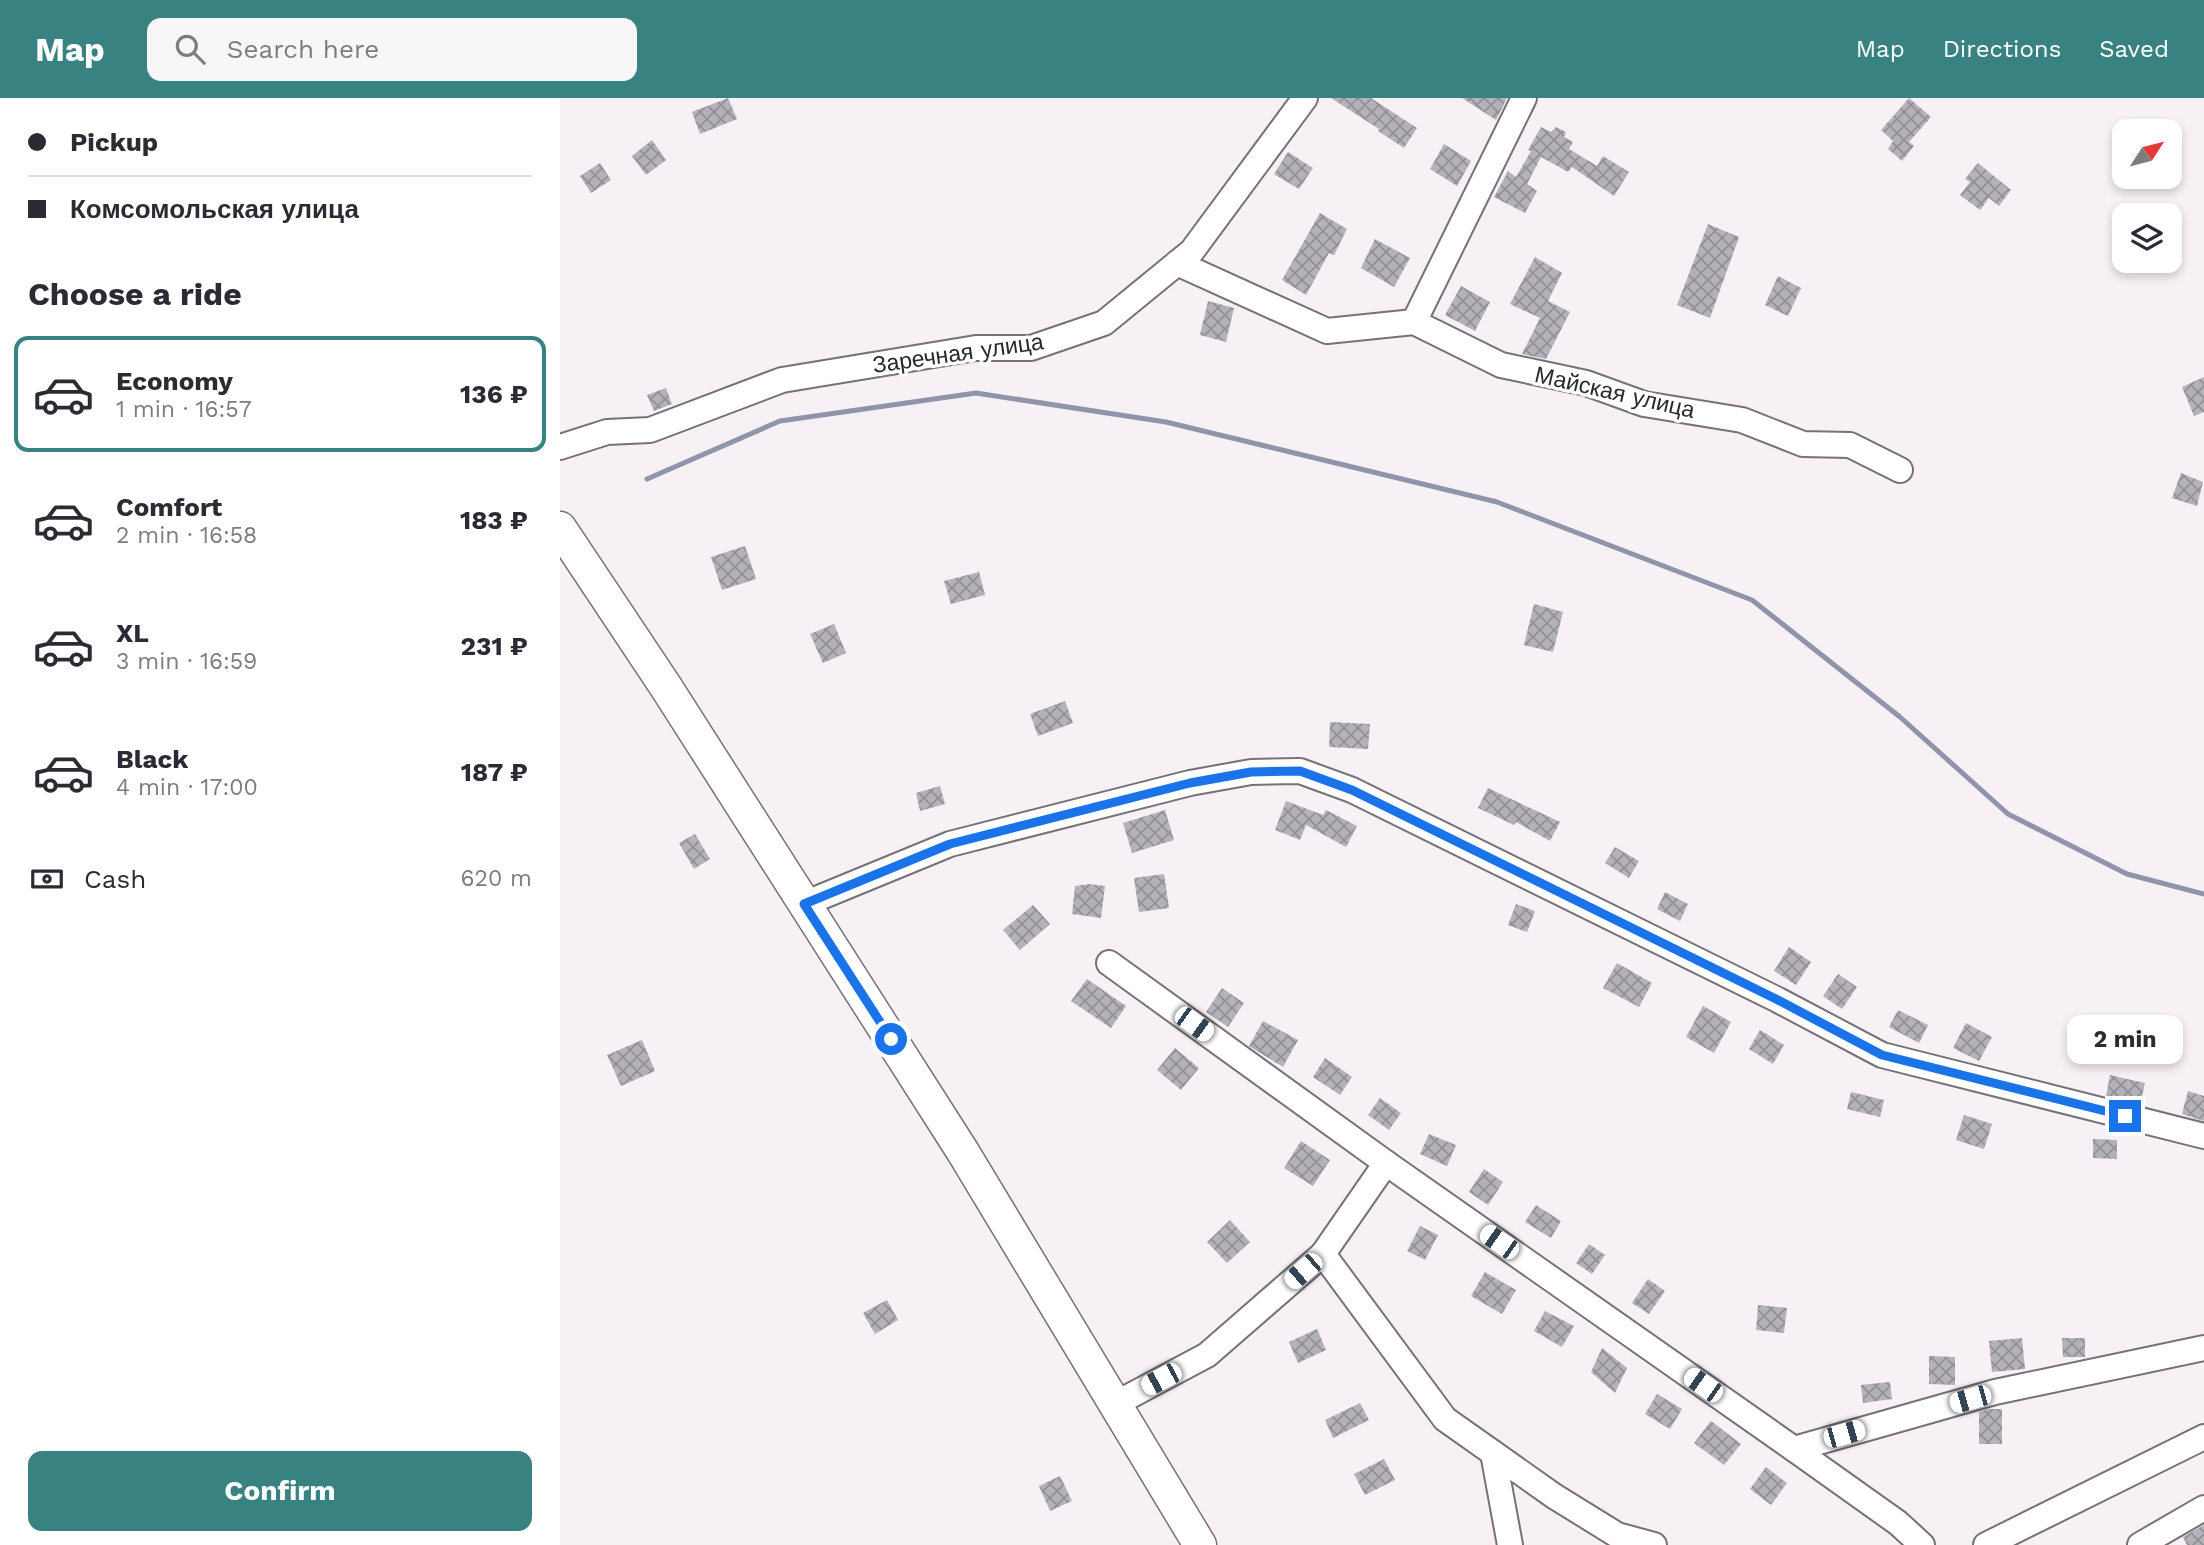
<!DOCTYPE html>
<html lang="en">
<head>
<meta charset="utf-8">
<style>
	body { margin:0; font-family:"Work Sans",sans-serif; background:#f7f7f7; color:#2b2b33; height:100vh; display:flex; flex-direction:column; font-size:26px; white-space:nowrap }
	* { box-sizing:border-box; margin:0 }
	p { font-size:23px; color:#7c7c81 }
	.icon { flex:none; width:38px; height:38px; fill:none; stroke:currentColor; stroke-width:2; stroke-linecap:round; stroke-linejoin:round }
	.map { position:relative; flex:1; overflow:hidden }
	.drawer { display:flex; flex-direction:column; background:#fff; width:560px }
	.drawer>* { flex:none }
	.top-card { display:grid; align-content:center; height:154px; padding:0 28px; background:#fff }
	.needle { width:46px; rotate:54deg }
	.buttons { position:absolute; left:1552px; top:21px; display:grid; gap:14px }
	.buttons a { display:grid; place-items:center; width:70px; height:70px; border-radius:14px; background:#fff; box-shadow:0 4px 10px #0003; font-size:35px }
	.end { position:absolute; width:32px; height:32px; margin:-16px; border:9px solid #1a73e8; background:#fff; box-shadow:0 0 0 4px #fff }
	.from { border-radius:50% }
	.bubble { position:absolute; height:49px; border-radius:14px; background:#fff; box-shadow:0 4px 10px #0003; font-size:23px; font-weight:700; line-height:49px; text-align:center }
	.car { position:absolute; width:21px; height:42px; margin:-21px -10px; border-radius:9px; box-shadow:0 0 5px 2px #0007; background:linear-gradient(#fff 24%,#345 0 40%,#fff 0 76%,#345 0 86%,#fff 0) }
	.top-card b { display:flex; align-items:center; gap:24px; height:66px; font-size:26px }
	.top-card b+b { border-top:2px solid #e1e1e2 }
	.top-card i { width:18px; height:18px; background:#2b2b33 }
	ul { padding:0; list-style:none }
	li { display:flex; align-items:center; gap:21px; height:116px; margin:0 14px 10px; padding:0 14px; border:4px solid transparent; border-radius:14px }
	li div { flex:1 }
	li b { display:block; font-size:26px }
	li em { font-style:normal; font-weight:700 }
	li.active { border-color:#398282 }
	li>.icon { width:63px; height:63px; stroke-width:1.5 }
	h2 { padding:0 28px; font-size:32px; line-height:84px }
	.pay { display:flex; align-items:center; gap:18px; height:77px; padding:0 28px; font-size:26px }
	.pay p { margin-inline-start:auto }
	.primary-button { display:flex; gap:14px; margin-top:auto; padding:14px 28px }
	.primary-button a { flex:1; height:80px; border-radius:14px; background:#398282; color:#fff; font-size:28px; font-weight:700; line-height:80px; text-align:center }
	header { display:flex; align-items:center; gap:42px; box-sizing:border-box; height:98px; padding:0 35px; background:#398282; color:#fff }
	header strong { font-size:33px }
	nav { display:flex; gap:38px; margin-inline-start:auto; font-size:24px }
	.search { width:490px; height:63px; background:#f7f7f7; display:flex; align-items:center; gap:18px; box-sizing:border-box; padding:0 24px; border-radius:14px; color:#7c7c81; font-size:26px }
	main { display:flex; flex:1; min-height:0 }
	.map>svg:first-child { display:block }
</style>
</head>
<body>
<header>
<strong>Map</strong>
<div class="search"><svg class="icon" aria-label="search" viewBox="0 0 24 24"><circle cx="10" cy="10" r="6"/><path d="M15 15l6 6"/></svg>Search here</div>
<nav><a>Map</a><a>Directions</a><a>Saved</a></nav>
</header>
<main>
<section class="drawer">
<div class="top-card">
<b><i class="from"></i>Pickup</b>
<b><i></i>Комсомольская улица</b>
</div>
<h2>Choose a ride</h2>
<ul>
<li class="active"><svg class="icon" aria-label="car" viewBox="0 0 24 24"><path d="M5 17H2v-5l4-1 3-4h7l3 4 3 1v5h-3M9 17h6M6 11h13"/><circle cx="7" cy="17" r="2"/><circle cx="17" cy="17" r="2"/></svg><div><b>Economy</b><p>1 min · 16:57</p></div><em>136 ₽</em></li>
<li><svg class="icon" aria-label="car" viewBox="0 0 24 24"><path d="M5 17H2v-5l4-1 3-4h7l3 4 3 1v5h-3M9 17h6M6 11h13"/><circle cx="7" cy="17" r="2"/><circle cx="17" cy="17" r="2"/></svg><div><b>Comfort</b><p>2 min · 16:58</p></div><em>183 ₽</em></li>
<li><svg class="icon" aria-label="car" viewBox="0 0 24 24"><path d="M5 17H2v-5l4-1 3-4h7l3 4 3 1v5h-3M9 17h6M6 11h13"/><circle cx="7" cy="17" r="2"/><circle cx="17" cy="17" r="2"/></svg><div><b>XL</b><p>3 min · 16:59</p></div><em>231 ₽</em></li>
<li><svg class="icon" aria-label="car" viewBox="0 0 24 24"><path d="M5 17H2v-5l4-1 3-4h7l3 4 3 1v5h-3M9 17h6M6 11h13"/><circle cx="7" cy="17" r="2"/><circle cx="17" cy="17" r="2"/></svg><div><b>Black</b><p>4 min · 17:00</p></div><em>187 ₽</em></li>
</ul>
<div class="pay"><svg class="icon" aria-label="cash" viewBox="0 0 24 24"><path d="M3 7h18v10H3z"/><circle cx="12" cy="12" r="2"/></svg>Cash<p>620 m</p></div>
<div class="primary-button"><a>Confirm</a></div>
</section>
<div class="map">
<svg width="1644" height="1447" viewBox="0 0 1644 1447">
	<defs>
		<pattern id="building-cross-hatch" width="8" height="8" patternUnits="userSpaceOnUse" patternTransform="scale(1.75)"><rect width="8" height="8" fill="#b4b2b9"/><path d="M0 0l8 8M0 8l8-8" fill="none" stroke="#939197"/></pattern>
	</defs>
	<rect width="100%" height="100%" fill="#f7f1f6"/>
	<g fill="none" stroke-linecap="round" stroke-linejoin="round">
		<!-- stream -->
		<polyline stroke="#8f94ab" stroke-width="5" points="87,381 220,323 416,295 606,324 937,404 1192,502 1340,619 1448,716 1567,776 1644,796"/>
	</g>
	<!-- building -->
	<g fill="url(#building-cross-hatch)">
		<polygon points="168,0 177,21 140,36 132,14"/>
		<polygon points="771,0 811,0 857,30 844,50 818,33 819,31"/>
		<polygon points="902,0 947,0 936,22"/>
		<polygon points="1349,0 1371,19 1349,44 1354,48 1342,63 1328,51 1333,43 1321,32"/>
		<polygon points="981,29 991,34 996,29 1006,34 1004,39 1013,44 1009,51 1037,68 1043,58 1069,74 1054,98 1012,69 1008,74 981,59 967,86 977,93 965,115 934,99 948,73 956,79 971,53 968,52"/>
		<polygon points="92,42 106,62 86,77 72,58"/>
		<polygon points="884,46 911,63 897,88 870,71"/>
		<polygon points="728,54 753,70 739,91 714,76"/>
		<polygon points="40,65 51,82 31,95 20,78"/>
		<polygon points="1418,65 1451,92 1439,108 1429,100 1420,112 1400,97 1410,84 1405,81"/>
		<polygon points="760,115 787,131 774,157 769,155 746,197 722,182"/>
		<polygon points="1148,126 1179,139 1150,220 1117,207"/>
		<polygon points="815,141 850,160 834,189 801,170"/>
		<polygon points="975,159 1002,175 988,203 1010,214 986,261 962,256 980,220 950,206"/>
		<polygon points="1218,178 1241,190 1228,218 1205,207"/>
		<polygon points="901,188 930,204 915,233 885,217"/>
		<polygon points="648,203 674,210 666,244 640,237"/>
		<polygon points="1644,279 1644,314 1634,318 1622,289"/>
		<polygon points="106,290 112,306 94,313 87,297"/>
		<polygon points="1621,375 1643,384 1637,408 1612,400"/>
		<polygon points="185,448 196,481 162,492 151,459"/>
		<polygon points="419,474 425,497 391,506 384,483"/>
		<polygon points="974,506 1003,514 993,554 964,547"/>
		<polygon points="274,526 286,555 263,565 250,536"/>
		<polygon points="505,603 513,625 478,638 470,616"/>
		<polygon points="770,624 810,626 808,651 769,649"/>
		<polygon points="380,688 385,706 360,713 356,695"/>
		<polygon points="928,690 1000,724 990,743 956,724 954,727 918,710"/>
		<polygon points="726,703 763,717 766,712 797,728 786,749 746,727 740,742 715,732"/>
		<polygon points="605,712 614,742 572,755 563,725"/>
		<polygon points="135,736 150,761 134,771 119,745"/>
		<polygon points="1055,749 1079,763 1069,780 1045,765"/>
		<polygon points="604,776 609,810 579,814 574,780"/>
		<polygon points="529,786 545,788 541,820 512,816 515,788"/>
		<polygon points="1105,794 1128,806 1120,823 1097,811"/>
		<polygon points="956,806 975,813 967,834 948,827"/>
		<polygon points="473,807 490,826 460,852 443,832"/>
		<polygon points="1229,849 1251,864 1236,887 1214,873"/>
		<polygon points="1057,865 1092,885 1079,909 1043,890"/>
		<polygon points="1278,876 1297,889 1282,911 1263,898"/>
		<polygon points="527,881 566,908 551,930 511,903"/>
		<polygon points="662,890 684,905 668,929 646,914"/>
		<polygon points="1143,908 1171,924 1154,955 1126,939"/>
		<polygon points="1338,912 1368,927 1359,945 1329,929"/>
		<polygon points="703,923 738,942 723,969 689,948"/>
		<polygon points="1406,925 1432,939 1419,963 1393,950"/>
		<polygon points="1200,932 1224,947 1213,966 1189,951"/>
		<polygon points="82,942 95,973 61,988 47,957"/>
		<polygon points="615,950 639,970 621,992 597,972"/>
		<polygon points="765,960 792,979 780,997 753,979"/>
		<polygon points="1550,977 1585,985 1580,1007 1546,998"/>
		<polygon points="1628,993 1644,998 1644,1023 1622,1016"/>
		<polygon points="1291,994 1324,1002 1320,1019 1287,1011"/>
		<polygon points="820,1000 841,1015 829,1032 808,1017"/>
		<polygon points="1404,1017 1432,1026 1424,1051 1396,1042"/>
		<polygon points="869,1036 896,1047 887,1068 860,1056"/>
		<polygon points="1533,1041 1557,1042 1557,1061 1533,1060"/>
		<polygon points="741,1043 770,1062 753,1088 724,1070"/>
		<polygon points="924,1071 943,1084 928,1107 909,1094"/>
		<polygon points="976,1107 1001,1123 991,1140 965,1124"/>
		<polygon points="670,1122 690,1144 667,1165 647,1144"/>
		<polygon points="860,1128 878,1137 865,1162 847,1153"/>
		<polygon points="1029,1146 1045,1157 1032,1176 1016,1165"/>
		<polygon points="925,1174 956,1192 942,1216 911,1198"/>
		<polygon points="1088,1181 1105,1193 1089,1216 1072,1205"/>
		<polygon points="327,1202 338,1222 315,1236 303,1215"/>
		<polygon points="1198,1207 1227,1210 1224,1235 1196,1232"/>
		<polygon points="985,1213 1014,1228 1002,1249 974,1233"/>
		<polygon points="757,1231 766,1252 738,1265 729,1244"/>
		<polygon points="1462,1240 1465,1271 1432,1274 1429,1243"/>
		<polygon points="1502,1240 1525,1240 1525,1259 1503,1259"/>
		<polygon points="1042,1250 1067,1270 1055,1295 1031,1274"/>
		<polygon points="1369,1258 1395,1259 1395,1287 1369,1286"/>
		<polygon points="1330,1284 1332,1301 1303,1305 1301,1287"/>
		<polygon points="1097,1296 1122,1311 1110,1331 1085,1316"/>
		<polygon points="800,1305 809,1322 773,1340 765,1322"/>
		<polygon points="1429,1311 1442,1311 1442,1346 1419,1346 1419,1314"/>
		<polygon points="1151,1323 1181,1346 1164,1367 1134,1345"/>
		<polygon points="824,1361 835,1382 805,1397 794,1376"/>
		<polygon points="1206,1369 1227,1385 1211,1407 1190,1391"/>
		<polygon points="500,1378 512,1403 490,1413 479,1388"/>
		<polygon points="1644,1427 1644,1447 1627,1447 1623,1439"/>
	</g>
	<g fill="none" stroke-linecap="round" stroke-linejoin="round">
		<!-- minor casing -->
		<g stroke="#767175" stroke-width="28">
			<g id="minor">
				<polyline points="617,165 767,233 854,224 941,267 1026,285 1084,306 1182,322 1243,346 1290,347 1340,372"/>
				<polyline points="854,224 964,0"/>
				<polyline points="0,349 47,334 90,332 222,282 416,250 471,250 544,225 632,153 745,0"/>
				<polyline points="244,806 390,746 630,685 691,674 740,673 792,692 1218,902 1322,957 1644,1038"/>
				<polyline points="549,865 826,1065 1234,1351 1338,1425 1362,1447"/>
				<polyline points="763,1156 885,1321 994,1398 1057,1437 1094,1447"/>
				<polyline points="555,1306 647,1257 763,1156 826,1065"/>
				<polyline points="1234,1351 1435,1294 1644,1250"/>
				<polyline points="933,1355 950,1447"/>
				<polyline points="1426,1447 1644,1339"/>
				<polyline points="1580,1447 1644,1410"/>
			</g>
		</g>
		<!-- major casing -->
		<g stroke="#767175" stroke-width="35">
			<polyline id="major" points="0,430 106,589 403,1054 640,1447"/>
		</g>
		<!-- minor -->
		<use href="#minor" stroke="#fff" stroke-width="24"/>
		<!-- major -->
		<use href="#major" stroke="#fff" stroke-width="32"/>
	</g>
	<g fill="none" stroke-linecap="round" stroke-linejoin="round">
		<!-- route -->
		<polyline stroke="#1a73e8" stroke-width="9" points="331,941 244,806 390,746 630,685 691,674 740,673 792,692 1218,902 1322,957 1565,1018"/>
	</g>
	<g text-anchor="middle" stroke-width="7" stroke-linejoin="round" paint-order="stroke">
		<!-- street labels -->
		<g font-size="23" fill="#2a282a" stroke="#fff">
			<text transform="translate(398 255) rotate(-8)" y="8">Заречная улица</text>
			<text transform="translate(1055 294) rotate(13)" y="8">Майская улица</text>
		</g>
	</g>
</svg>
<div class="buttons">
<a><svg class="needle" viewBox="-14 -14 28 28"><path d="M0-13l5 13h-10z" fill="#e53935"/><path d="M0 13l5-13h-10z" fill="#7c7c81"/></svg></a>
<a><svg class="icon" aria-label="layers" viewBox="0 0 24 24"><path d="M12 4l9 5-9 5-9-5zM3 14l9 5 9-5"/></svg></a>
</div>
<i class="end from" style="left:331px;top:941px"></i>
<i class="end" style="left:1565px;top:1018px"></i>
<div class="bubble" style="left:1507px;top:917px;width:116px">2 min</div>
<i class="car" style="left:634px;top:926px;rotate:126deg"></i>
<i class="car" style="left:939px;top:1144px;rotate:305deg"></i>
<i class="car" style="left:743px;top:1173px;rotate:229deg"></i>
<i class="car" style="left:601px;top:1281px;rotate:242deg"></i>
<i class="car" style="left:1143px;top:1287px;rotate:305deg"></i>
<i class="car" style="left:1410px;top:1301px;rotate:254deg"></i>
<i class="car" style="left:1284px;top:1336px;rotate:74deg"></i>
</div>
</main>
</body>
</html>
